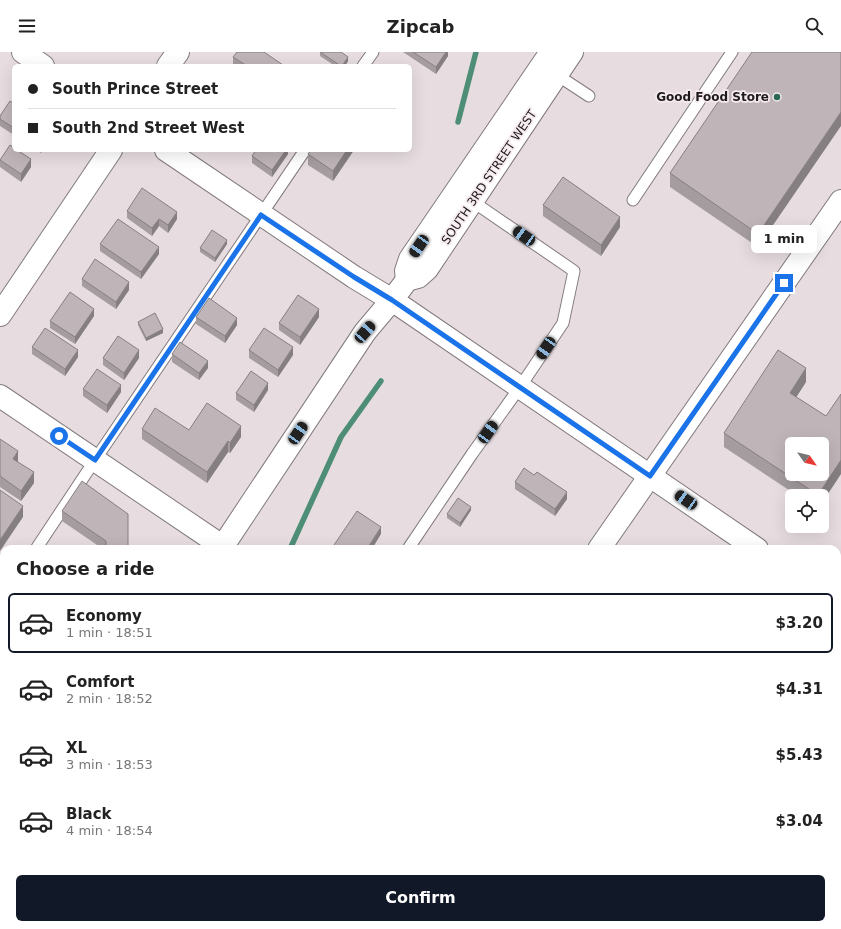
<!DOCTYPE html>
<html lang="en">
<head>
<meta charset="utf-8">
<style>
	body { margin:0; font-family:"DejaVu Sans",sans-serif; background:#f2f2f2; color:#222; height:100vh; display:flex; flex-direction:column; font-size:15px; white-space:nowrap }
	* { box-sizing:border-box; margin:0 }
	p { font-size:13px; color:#767676 }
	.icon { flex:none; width:22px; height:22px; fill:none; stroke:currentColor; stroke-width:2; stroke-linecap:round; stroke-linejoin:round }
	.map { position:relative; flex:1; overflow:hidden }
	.drawer { position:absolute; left:0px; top:493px; width:841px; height:384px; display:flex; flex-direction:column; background:#fff; border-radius:12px 12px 0 0; box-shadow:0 4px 16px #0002 }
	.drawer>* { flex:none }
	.banner { position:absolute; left:12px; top:12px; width:400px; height:88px; border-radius:6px; box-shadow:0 4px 16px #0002; display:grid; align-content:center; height:88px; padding:0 16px; background:#fff }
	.needle { width:26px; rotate:124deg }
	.controls { position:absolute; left:785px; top:385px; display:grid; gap:8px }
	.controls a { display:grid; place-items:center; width:44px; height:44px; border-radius:6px; background:#fff; box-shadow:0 4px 16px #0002; font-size:20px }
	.end { position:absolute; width:18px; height:18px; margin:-9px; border:5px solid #1a73e8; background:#fff; box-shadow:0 0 0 2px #fff }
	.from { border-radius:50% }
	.bubble { position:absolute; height:28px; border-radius:6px; background:#fff; box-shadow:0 4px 16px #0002; font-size:13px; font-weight:700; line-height:28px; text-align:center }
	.car { position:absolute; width:12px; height:24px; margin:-12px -6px; border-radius:5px; box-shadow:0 0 3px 1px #0007; background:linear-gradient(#222 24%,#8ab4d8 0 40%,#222 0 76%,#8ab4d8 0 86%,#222 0) }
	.banner b { display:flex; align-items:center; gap:14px; height:38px; font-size:15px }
	.banner b+b { border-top:1px solid #e0e0e0 }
	.banner i { width:10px; height:10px; background:#222 }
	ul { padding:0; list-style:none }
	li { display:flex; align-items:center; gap:12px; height:60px; margin:0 8px 6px; padding:0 8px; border:2px solid transparent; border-radius:6px }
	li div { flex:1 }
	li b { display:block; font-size:15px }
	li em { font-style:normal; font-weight:700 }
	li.active { border-color:#111827 }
	li>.icon { width:36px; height:36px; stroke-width:1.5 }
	h2 { padding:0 16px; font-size:18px; line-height:48px }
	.primary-button { display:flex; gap:8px; margin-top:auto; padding:8px 16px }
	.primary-button a { flex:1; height:46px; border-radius:6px; background:#111827; color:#fff; font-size:16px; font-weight:700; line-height:46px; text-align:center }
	header { display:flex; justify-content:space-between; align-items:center; height:52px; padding:0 16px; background:#fff; font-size:18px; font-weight:700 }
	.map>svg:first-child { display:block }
</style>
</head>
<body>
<header><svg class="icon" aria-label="menu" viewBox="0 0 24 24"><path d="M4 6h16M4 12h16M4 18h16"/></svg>Zipcab<svg class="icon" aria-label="search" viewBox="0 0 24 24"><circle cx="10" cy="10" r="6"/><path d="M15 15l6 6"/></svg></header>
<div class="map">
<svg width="841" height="877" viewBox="0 0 841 877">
	<rect width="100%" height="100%" fill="#e7dde1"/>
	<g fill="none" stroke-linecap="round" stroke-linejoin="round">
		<!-- stream -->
		<g stroke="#4e8e77" stroke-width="5.5">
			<polyline points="458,70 476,0"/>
			<polyline points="290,497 341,385 381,329"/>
			<polyline points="232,873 232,877"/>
		</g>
		<!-- service casing -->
		<g stroke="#837a7d" stroke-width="13">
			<g id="service">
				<polyline points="363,14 373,0"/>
				<polyline points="557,23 589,44"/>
				<polyline points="633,148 732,0"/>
				<polyline points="36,497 95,408 305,98"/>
				<polyline points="408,497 472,402 520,335 563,271 574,219 472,149"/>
				<polyline points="0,550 4,544"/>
				<polyline points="159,877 161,873"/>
				<polyline points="503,877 506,873"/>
			</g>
		</g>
		<!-- minor casing -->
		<g stroke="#837a7d" stroke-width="24">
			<g id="minor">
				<polyline points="168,14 178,0"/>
				<polyline points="0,263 111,98"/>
				<polyline points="0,344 222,494"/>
				<polyline points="599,497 841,149"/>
				<polyline points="837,646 841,640"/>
				<polyline points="0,741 4,744"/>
				<polyline points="332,877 335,873"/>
				<polyline points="683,877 686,873"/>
			</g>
		</g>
		<!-- secondary casing -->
		<g stroke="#837a7d" stroke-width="24">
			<g id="secondary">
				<polyline points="23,0 43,14"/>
				<polyline points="166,98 354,225 392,248 757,497"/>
				<polyline points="407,228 406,219 410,207 551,0"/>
				<polyline points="221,497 365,280 392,248 407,228 418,225 427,217 572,0"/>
				<polyline points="837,552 841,555"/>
				<polyline points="0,824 4,818"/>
			</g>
		</g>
		<!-- service -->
		<use href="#service" stroke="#fff" stroke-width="11"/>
		<!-- minor -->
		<use href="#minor" stroke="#fff" stroke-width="22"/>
		<!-- secondary -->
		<use href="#secondary" stroke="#fff" stroke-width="22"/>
	</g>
	<!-- wall -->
	<g fill="#a49c9f">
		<polygon points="320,0 348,9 345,14 335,14 320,4"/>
		<polygon points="403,0 448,0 448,4 436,22"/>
		<polygon points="841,0 758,195 670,135 670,121"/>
		<polygon points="233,5 283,14 236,14 233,12"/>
		<polygon points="14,52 14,83 0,74 0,64"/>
		<polygon points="36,98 43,98 41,101"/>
		<polygon points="288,98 288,102 272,125 252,111 252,104"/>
		<polygon points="354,98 333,129 308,113 308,102"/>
		<polygon points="0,108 31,115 21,130 0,115"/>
		<polygon points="543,153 620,175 601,204 543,164"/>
		<polygon points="127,159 177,167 168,181 159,174 152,184 127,166"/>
		<polygon points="100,192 159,202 141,227 100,199"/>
		<polygon points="227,192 215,210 200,200 200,196"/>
		<polygon points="82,227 129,238 116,257 82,234"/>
		<polygon points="94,264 75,292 50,276 50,269"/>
		<polygon points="196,265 237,273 225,291 196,272"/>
		<polygon points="319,265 300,293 279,278 279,271"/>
		<polygon points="138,270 163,281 146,289 138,273"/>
		<polygon points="32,295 78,305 65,324 32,302"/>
		<polygon points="249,298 293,303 278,325 249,306"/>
		<polygon points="172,302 208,316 199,328 172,310"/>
		<polygon points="103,306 139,306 124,328 103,313"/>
		<polygon points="806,330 796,345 826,364 822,444 798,444 724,395 724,381"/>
		<polygon points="83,337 121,340 107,361 83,344"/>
		<polygon points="268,338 254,360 236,348 236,341"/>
		<polygon points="142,377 189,378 241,385 230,401 228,400 207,431 142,387"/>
		<polygon points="0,387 18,410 34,431 21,449 0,435"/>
		<polygon points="515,430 567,447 555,464 515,437"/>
		<polygon points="471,458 460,475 447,466 447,462"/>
		<polygon points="62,459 128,497 103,497 62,469"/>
		<polygon points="4,549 4,709 0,706 0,555"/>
		<polygon points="837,725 841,727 841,781 837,779"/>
		<polygon points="435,873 481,873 478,877 441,877"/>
		<polygon points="615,873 634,873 631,877 621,877"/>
		<polygon points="741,873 783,873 780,877 747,877"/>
	</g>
	<!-- shaded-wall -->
	<g fill="#867f82">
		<polygon points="446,0 448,0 448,4 436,22 436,15"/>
		<polygon points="348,5 348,9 345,14 342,14"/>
		<polygon points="841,60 841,74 758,195 758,182"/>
		<polygon points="286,98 288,98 288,102 272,125 272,118"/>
		<polygon points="347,98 354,98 333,129 333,119"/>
		<polygon points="31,107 31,115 21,130 21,122"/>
		<polygon points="177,160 177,167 168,181 168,173"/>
		<polygon points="620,165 620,175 601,204 601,193"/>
		<polygon points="159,167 159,174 152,184 152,176"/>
		<polygon points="227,188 227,192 215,210 215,206"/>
		<polygon points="159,195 159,202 141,227 141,220"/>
		<polygon points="129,230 129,238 116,257 116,250"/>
		<polygon points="94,257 94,264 75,292 75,285"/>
		<polygon points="319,257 319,265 300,293 300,285"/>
		<polygon points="237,266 237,273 225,291 225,284"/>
		<polygon points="163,277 163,281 146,289 146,286"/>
		<polygon points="293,295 293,303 278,325 278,318"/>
		<polygon points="78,298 78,305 65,324 65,317"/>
		<polygon points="139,298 139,306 124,328 124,321"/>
		<polygon points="208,309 208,316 199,328 199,321"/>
		<polygon points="806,316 806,330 790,355 790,341"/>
		<polygon points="268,331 268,338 254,360 254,353"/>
		<polygon points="121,333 121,340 107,361 107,353"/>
		<polygon points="241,374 241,385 230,401 230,391"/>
		<polygon points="228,389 228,400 207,431 207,420"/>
		<polygon points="18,399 18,410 13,407"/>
		<polygon points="841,408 841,422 822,451 822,444 818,444 818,443"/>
		<polygon points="34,420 34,431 21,449 21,439"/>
		<polygon points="567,440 567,447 555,464 555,457"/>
		<polygon points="23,454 23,465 0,499 0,488"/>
		<polygon points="471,455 471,458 460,475 460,471"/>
		<polygon points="381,475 381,482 372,497 367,497"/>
		<polygon points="474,873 481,873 478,877 471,877"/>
		<polygon points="628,873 634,873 631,877 628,877"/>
		<polygon points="778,873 783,873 780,877 775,877"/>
	</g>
	<!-- building -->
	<g fill="#bfb5b9" stroke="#867f82" fill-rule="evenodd">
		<polygon points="237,0 264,0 283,13 282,14 247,14 233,5"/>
		<polygon points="320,0 341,0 348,5 342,14 341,14"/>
		<polygon points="413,0 446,0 436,15"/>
		<polygon points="752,0 841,0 841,60 758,182 670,121"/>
		<polygon points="10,49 14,52 14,76 0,67 0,64"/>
		<polygon points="10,93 14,96 14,98 17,98 31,107 21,122 0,108"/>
		<polygon points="256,98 286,98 272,118 252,104"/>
		<polygon points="311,98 347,98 333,119 308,102"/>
		<polygon points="563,125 620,165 601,193 543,153"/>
		<polygon points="142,136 177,160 168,173 159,167 152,176 127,159"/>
		<polygon points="118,167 159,195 141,220 100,192"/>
		<polygon points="212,178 227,188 215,206 200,196"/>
		<polygon points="95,207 129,230 116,250 82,227"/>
		<polygon points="70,240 94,257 75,285 50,269"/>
		<polygon points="298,243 319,257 300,285 279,271"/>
		<polygon points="209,246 237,266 225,284 196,265"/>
		<polygon points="155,261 163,277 146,286 138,270"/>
		<polygon points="45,276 78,298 65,317 32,295"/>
		<polygon points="264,276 293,295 278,318 249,298"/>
		<polygon points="118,284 139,298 124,321 103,306"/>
		<polygon points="180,290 208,309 199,321 172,302"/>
		<path d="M 778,298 L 806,316 L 790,341 L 826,364 L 841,342 L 841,408 L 818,443 L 724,381 ZM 792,392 L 822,392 L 822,422 L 792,422 Z"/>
		<polygon points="97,317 121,333 107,353 83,337"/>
		<polygon points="251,319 268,331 254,353 236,341"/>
		<polygon points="207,351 241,374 230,391 228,389 207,420 142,377 155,356 189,378"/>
		<polygon points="0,387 18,399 13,407 34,420 21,439 0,424"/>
		<polygon points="524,416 534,423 537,420 567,440 555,457 515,430"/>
		<polygon points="82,429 128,462 128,497 106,497 106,489 62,459"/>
		<polygon points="0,438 23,454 0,488"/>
		<polygon points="458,446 471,455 460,471 447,462"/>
		<polygon points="357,459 381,475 367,497 334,497 332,496"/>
		<polygon points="634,493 639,497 631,497"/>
		<polygon points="4,549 4,695 0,692 0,555"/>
		<polygon points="837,725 841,727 841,771 837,768 837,752 838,751 837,751"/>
		<polygon points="83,873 126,873 131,877 80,877"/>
		<polygon points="451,873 474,873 471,877 457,877"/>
		<polygon points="586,873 596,873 602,877 583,877"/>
		<polygon points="752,873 778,873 775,877 758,877"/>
		<polygon points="791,873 813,873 818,876 817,877 788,877"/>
	</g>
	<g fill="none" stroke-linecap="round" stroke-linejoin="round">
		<!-- route -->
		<polyline stroke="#1a73e8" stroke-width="5" points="59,384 95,408 261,163 354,225 392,248 650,424 784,231"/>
	</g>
	<!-- markers -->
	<circle fill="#2c6954" stroke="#f5eaee" stroke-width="1.5" cx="777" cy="45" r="4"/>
	<g text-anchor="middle" stroke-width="3.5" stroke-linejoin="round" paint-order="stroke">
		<!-- poi labels -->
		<g font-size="12" font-weight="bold" fill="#1e1a1b" stroke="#f5eaee" text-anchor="end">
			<text x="769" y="49">Good Food Store</text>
		</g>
		<!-- street labels -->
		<g font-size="12" fill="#1e1a1b" stroke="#f5eaee">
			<text transform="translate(489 125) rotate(-56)" y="4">SOUTH 3RD STREET WEST</text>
		</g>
	</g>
</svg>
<div class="controls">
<a><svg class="needle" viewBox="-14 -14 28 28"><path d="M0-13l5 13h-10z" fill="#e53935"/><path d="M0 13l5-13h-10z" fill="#767676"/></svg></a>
<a><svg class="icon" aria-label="locate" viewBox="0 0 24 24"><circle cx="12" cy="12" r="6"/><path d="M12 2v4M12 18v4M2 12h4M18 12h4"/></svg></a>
</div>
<i class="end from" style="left:59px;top:384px"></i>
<i class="end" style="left:784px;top:231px"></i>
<div class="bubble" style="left:751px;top:173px;width:66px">1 min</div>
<i class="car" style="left:524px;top:184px;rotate:305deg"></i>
<i class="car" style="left:419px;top:194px;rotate:214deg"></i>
<i class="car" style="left:365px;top:280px;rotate:41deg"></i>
<i class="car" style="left:546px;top:296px;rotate:214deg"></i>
<i class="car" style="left:488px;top:380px;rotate:36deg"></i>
<i class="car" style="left:298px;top:381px;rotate:34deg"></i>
<i class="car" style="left:686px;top:448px;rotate:304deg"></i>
<div class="banner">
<b><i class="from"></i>South Prince Street</b>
<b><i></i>South 2nd Street West</b>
</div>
<section class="drawer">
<h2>Choose a ride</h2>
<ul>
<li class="active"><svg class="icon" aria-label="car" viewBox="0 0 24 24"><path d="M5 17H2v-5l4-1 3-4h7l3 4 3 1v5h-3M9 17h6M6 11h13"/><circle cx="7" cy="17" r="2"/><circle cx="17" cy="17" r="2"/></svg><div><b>Economy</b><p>1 min · 18:51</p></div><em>$3.20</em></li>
<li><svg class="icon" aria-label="car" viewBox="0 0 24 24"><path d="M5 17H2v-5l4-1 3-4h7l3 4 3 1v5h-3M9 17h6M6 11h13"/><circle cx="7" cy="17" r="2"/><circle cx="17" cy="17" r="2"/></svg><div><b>Comfort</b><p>2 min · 18:52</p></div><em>$4.31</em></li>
<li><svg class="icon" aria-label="car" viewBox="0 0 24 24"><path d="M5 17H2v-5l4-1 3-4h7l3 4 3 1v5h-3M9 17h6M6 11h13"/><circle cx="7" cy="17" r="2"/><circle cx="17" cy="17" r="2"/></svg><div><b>XL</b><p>3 min · 18:53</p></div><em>$5.43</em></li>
<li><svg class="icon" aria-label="car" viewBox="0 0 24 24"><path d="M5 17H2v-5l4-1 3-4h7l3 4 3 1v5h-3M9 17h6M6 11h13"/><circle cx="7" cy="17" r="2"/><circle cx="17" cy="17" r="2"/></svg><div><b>Black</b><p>4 min · 18:54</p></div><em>$3.04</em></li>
</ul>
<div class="primary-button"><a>Confirm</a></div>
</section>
</div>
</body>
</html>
